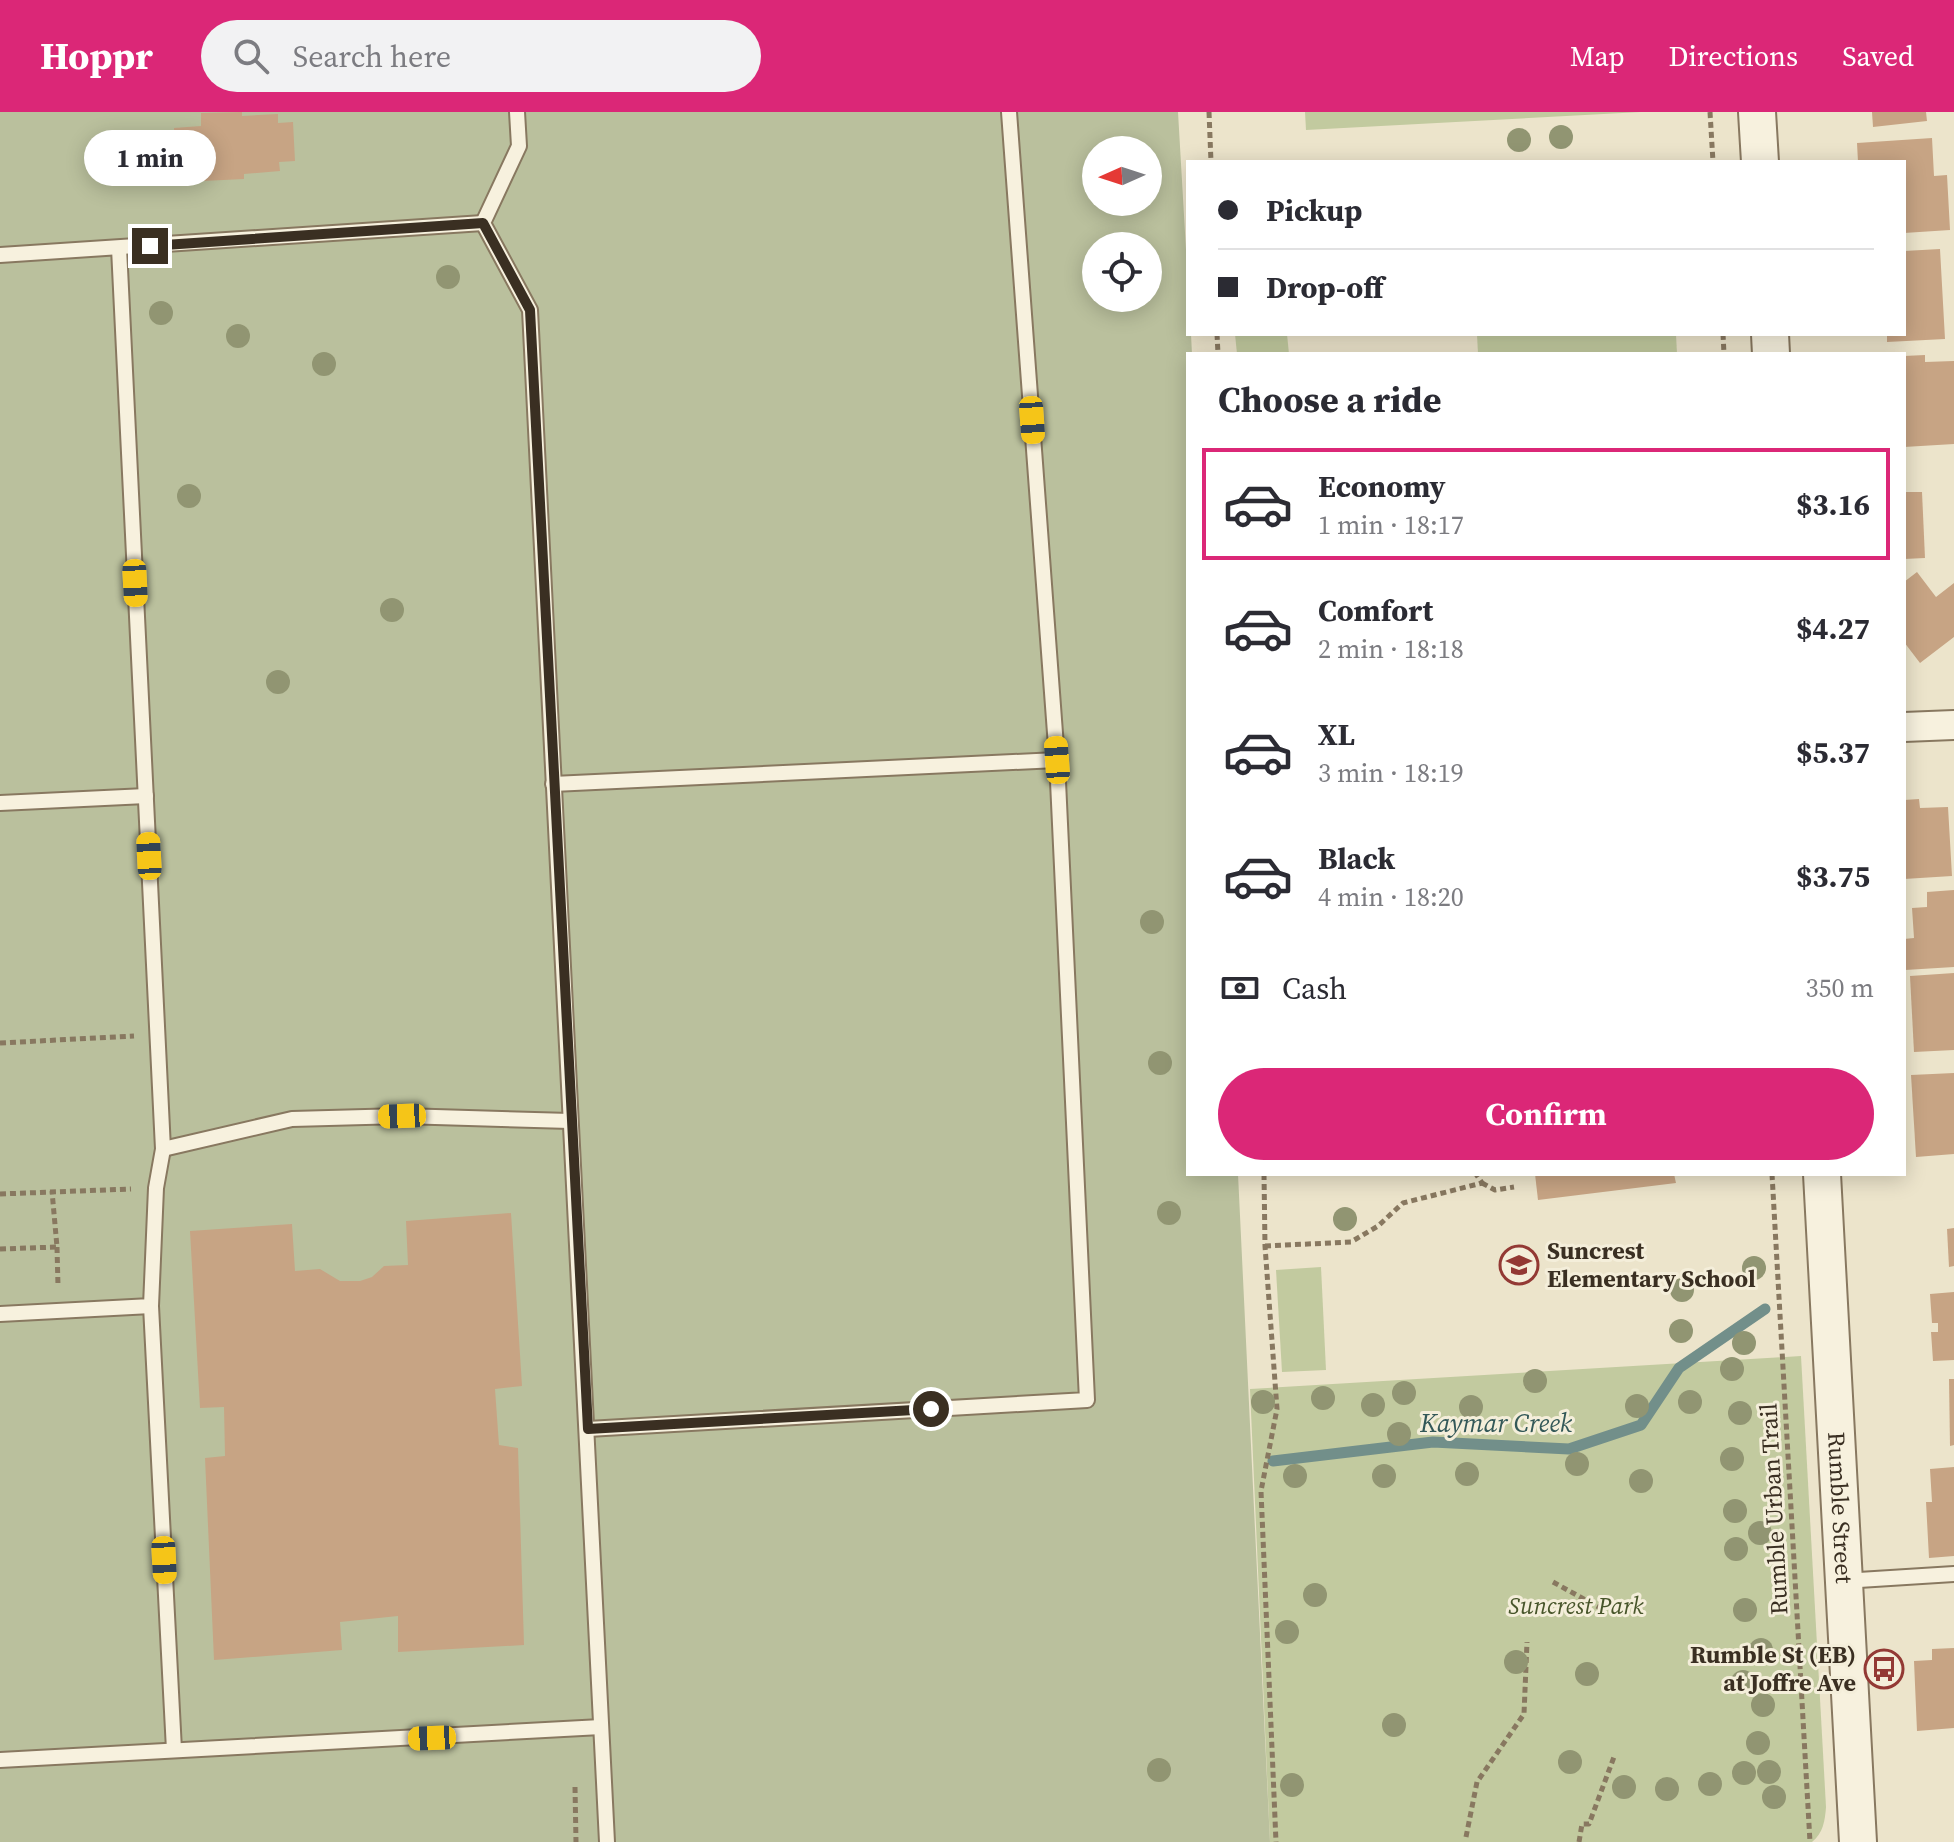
<!DOCTYPE html>
<html lang="en">
<head>
<meta charset="utf-8">
<style>
	body { margin:0; font-family:"Source Serif 4",serif; background:#f2f2f3; color:#2b2b33; height:100vh; display:flex; flex-direction:column; font-size:30px; white-space:nowrap }
	* { box-sizing:border-box; margin:0 }
	p { font-size:26px; color:#7c7c81 }
	.icon { flex:none; width:44px; height:44px; fill:none; stroke:currentColor; stroke-width:2; stroke-linecap:round; stroke-linejoin:round }
	.map { position:relative; flex:1; overflow:hidden }
	.sheet { position:absolute; left:1186px; top:240px; width:720px; height:824px; display:flex; flex-direction:column; background:#fff; border-radius:0px; box-shadow:0 4px 20px #0003 }
	.sheet>* { flex:none }
	.hud { position:absolute; left:1186px; top:48px; width:720px; height:176px; border-radius:0px; box-shadow:0 4px 20px #0003; display:grid; align-content:center; height:176px; padding:0 32px; background:#fff }
	.needle { width:52px; rotate:267deg }
	.fabs { position:absolute; left:1082px; top:24px; display:grid; gap:16px }
	.fabs a { display:grid; place-items:center; width:80px; height:80px; border-radius:50%; background:#fff; box-shadow:0 4px 20px #0003; font-size:40px }
	.end { position:absolute; width:36px; height:36px; margin:-18px; border:10px solid #3a2f22; background:#fff; box-shadow:0 0 0 4px #fff }
	.from { border-radius:50% }
	.bubble { position:absolute; height:56px; border-radius:28px; background:#fff; box-shadow:0 4px 20px #0003; font-size:26px; font-weight:700; line-height:56px; text-align:center }
	.car { position:absolute; width:24px; height:48px; margin:-24px -12px; border-radius:10px; box-shadow:0 0 6px 2px #0007; background:linear-gradient(#f5c518 24%,#345 0 40%,#f5c518 0 76%,#345 0 86%,#f5c518 0) }
	.hud b { display:flex; align-items:center; gap:28px; height:76px; font-size:30px }
	.hud b+b { border-top:2px solid #e1e1e2 }
	.hud i { width:20px; height:20px; background:#2b2b33 }
	ul { padding:0; list-style:none }
	li { display:flex; align-items:center; gap:24px; height:112px; margin:0 16px 12px; padding:0 16px; border:4px solid transparent; border-radius:0px }
	li div { flex:1 }
	li b { display:block; font-size:30px }
	li em { font-style:normal; font-weight:700 }
	li.on { border-color:#db2777 }
	li>.icon { width:72px; height:72px; stroke-width:1.5 }
	h2 { padding:0 32px; font-size:36px; line-height:96px }
	.pay { display:flex; align-items:center; gap:20px; height:88px; padding:0 32px; font-size:30px }
	.pay p { margin-inline-start:auto }
	.primary-button { display:flex; gap:16px; margin-top:auto; padding:16px 32px }
	.primary-button a { flex:1; height:92px; border-radius:48px; background:#db2777; color:#fff; font-size:32px; font-weight:700; line-height:92px; text-align:center }
	header { display:flex; align-items:center; gap:48px; box-sizing:border-box; height:112px; padding:0 40px; background:#db2777; color:#fff }
	header strong { font-size:38px }
	nav { display:flex; gap:44px; margin-inline-start:auto; font-size:28px }
	.search { width:560px; height:72px; background:#f2f2f3; display:flex; align-items:center; gap:20px; box-sizing:border-box; padding:0 28px; border-radius:44px; color:#7c7c81; font-size:30px }
	.map>svg:first-child { display:block }
</style>
</head>
<body>
<header>
<strong>Hoppr</strong>
<div class="search"><svg class="icon" aria-label="search" viewBox="0 0 24 24"><circle cx="10" cy="10" r="6"/><path d="M15 15l6 6"/></svg>Search here</div>
<nav><a>Map</a><a>Directions</a><a>Saved</a></nav>
</header>
<div class="map">
<svg width="1954" height="1730" viewBox="0 0 1954 1730">
	<rect width="100%" height="100%" fill="#ece4cb"/>
	<!-- green -->
	<g fill="#c2ca9f">
		<polygon points="1305,0 1641,0 1306,18"/>
		<polygon points="1235,222 1287,222 1289,242 1237,242"/>
		<polygon points="1477,222 1676,222 1677,242 1478,242"/>
		<polygon points="1321,1155 1326,1258 1282,1260 1276,1158"/>
		<path d="M 1801,1244 L 1826,1695 C 1825,1709 1823,1721 1812,1730 L 1270,1730 L 1250,1277 Z"/>
	</g>
	<!-- cemetery -->
	<path fill="#bac09d" fill-rule="evenodd" d="M 0,0 L 1178,0 L 1188,172 L 1188,222 L 1191,222 L 1192,242 L 1188,242 L 1188,1062 L 1238,1062 L 1270,1730 L 0,1730 ZM 1096,38 L 1148,38 L 1148,90 L 1096,90 ZM 1096,134 L 1148,134 L 1148,186 L 1096,186 Z"/>
	<g fill="none" stroke-linecap="round" stroke-linejoin="round">
		<!-- stream -->
		<polyline stroke="#728f8a" stroke-width="11" points="1273,1349 1433,1330 1569,1337 1641,1313 1679,1256 1765,1197"/>
	</g>
	<!-- building -->
	<g fill="#c7a484">
		<polygon points="242,0 242,4 278,2 278,11 293,10 295,49 279,50 280,59 244,62 244,67 203,69 202,54 176,56 174,16 201,14 201,1"/>
		<polygon points="1872,0 1926,0 1927,9 1873,15"/>
		<polygon points="1932,26 1934,64 1947,63 1950,118 1904,121 1904,50 1858,50 1857,31"/>
		<polygon points="1940,137 1945,227 1887,230 1887,222 1904,222 1904,139"/>
		<polygon points="1925,243 1925,250 1954,249 1954,332 1904,335 1904,244"/>
		<polygon points="1904,380 1922,380 1925,446 1904,447"/>
		<polygon points="1917,460 1936,485 1954,471 1954,525 1920,551 1904,530 1904,470"/>
		<polygon points="1919,687 1920,696 1948,695 1952,764 1904,767 1904,688"/>
		<polygon points="1954,778 1954,855 1905,858 1904,827 1914,826 1912,796 1927,795 1927,780"/>
		<polygon points="1954,861 1954,938 1914,940 1910,864"/>
		<polygon points="1954,961 1954,1042 1916,1045 1911,963"/>
		<polygon points="1535,1062 1674,1062 1676,1071 1538,1088"/>
		<polygon points="511,1101 522,1274 495,1277 499,1333 518,1336 524,1533 398,1540 398,1504 340,1510 342,1538 214,1548 205,1346 225,1344 224,1295 200,1296 190,1119 292,1112 295,1159 320,1157 340,1169 360,1169 372,1165 384,1154 408,1153 406,1109"/>
		<polygon points="1954,1116 1954,1154 1949,1155 1947,1117"/>
		<polygon points="1954,1180 1954,1248 1933,1249 1931,1220 1938,1220 1938,1211 1932,1211 1930,1182"/>
		<polygon points="1949,1267 1954,1267 1954,1333 1950,1334"/>
		<polygon points="1954,1355 1954,1444 1929,1446 1926,1390 1932,1390 1930,1357"/>
		<polygon points="1954,1536 1954,1616 1917,1619 1914,1549 1932,1548 1932,1537"/>
	</g>
	<g fill="none" stroke-linecap="round" stroke-linejoin="round">
		<!-- service casing -->
		<g stroke="#887860" stroke-width="18">
			<g id="service">
				<polyline points="517,0 519,34 483,111 530,198 607,1730"/>
				<polyline points="0,143 483,111"/>
				<polyline points="553,672 1057,648"/>
				<polyline points="0,691 146,684"/>
				<polyline points="163,1037 292,1007 402,1004 570,1009"/>
				<polyline points="151,1194 174,1638"/>
				<polyline points="0,1202 151,1194 156,1076 163,1037 119,136"/>
				<polyline points="588,1317 1087,1288 1057,648 1009,0"/>
				<polyline points="1843,1469 1954,1462"/>
				<polyline points="0,1648 601,1615"/>
			</g>
		</g>
		<!-- minor casing -->
		<g stroke="#887860" stroke-width="32">
			<polyline id="minor" points="1904,615 1954,613"/>
		</g>
		<!-- tertiary casing -->
		<g stroke="#887860" stroke-width="40">
			<g id="tertiary">
				<polyline points="1757,0 1760,50"/>
				<polyline points="1770,222 1771,242"/>
				<path id="s1" d="M 1822,1062 L 1858,1730"/>
			</g>
		</g>
		<!-- path -->
		<g stroke="#887860" stroke-width="5" stroke-dasharray="6 4" stroke-linecap="butt">
			<polyline points="1209,0 1211,50"/>
			<polyline points="1710,0 1713,50"/>
			<polyline points="1217,222 1218,242"/>
			<polyline points="1723,222 1724,242"/>
			<polyline points="0,931 134,924"/>
			<polyline points="1264,1062 1265,1134 1277,1297 1261,1379 1276,1730"/>
			<polyline points="1772,1062 1810,1730"/>
			<polyline points="1482,1071 1495,1078 1514,1075"/>
			<polyline points="0,1082 131,1077"/>
			<polyline points="1265,1134 1351,1130 1378,1114 1403,1091 1482,1071 1476,1062"/>
			<polyline points="57,1135 58,1174"/>
			<polyline points="0,1137 57,1135 52,1079"/>
			<polyline points="1553,1470 1602,1497"/>
			<polyline points="575,1675 576,1730"/>
			<polyline points="1466,1725 1477,1670 1524,1602 1527,1530"/>
			<polyline points="1579,1730 1582,1712 1589,1712 1614,1645"/>
		</g>
		<!-- service -->
		<use href="#service" stroke="#f7f1de" stroke-width="14"/>
		<!-- minor -->
		<use href="#minor" stroke="#f7f1de" stroke-width="28"/>
		<!-- tertiary -->
		<use href="#tertiary" stroke="#f7f1de" stroke-width="36"/>
	</g>
	<!-- trees -->
	<g fill="#919572">
		<circle cx="1561" cy="25" r="12"/>
		<circle cx="1519" cy="28" r="12"/>
		<circle cx="448" cy="165" r="12"/>
		<circle cx="161" cy="201" r="12"/>
		<circle cx="238" cy="224" r="12"/>
		<circle cx="324" cy="252" r="12"/>
		<circle cx="189" cy="384" r="12"/>
		<circle cx="392" cy="498" r="12"/>
		<circle cx="278" cy="570" r="12"/>
		<circle cx="1152" cy="810" r="12"/>
		<circle cx="1160" cy="951" r="12"/>
		<circle cx="1169" cy="1101" r="12"/>
		<circle cx="1345" cy="1107" r="12"/>
		<circle cx="1754" cy="1156" r="12"/>
		<circle cx="1682" cy="1178" r="12"/>
		<circle cx="1681" cy="1219" r="12"/>
		<circle cx="1744" cy="1231" r="12"/>
		<circle cx="1732" cy="1257" r="12"/>
		<circle cx="1535" cy="1269" r="12"/>
		<circle cx="1404" cy="1281" r="12"/>
		<circle cx="1323" cy="1286" r="12"/>
		<circle cx="1263" cy="1290" r="12"/>
		<circle cx="1690" cy="1290" r="12"/>
		<circle cx="1373" cy="1293" r="12"/>
		<circle cx="1637" cy="1294" r="12"/>
		<circle cx="1471" cy="1295" r="12"/>
		<circle cx="1740" cy="1301" r="12"/>
		<circle cx="1399" cy="1322" r="12"/>
		<circle cx="1732" cy="1347" r="12"/>
		<circle cx="1577" cy="1352" r="12"/>
		<circle cx="1467" cy="1362" r="12"/>
		<circle cx="1295" cy="1364" r="12"/>
		<circle cx="1384" cy="1364" r="12"/>
		<circle cx="1641" cy="1369" r="12"/>
		<circle cx="1735" cy="1399" r="12"/>
		<circle cx="1760" cy="1421" r="12"/>
		<circle cx="1736" cy="1437" r="12"/>
		<circle cx="1315" cy="1483" r="12"/>
		<circle cx="1745" cy="1498" r="12"/>
		<circle cx="1287" cy="1520" r="12"/>
		<circle cx="1761" cy="1538" r="12"/>
		<circle cx="1516" cy="1550" r="12"/>
		<circle cx="1587" cy="1562" r="12"/>
		<circle cx="1743" cy="1570" r="12"/>
		<circle cx="1763" cy="1593" r="12"/>
		<circle cx="1394" cy="1613" r="12"/>
		<circle cx="1758" cy="1631" r="12"/>
		<circle cx="1570" cy="1650" r="12"/>
		<circle cx="1159" cy="1658" r="12"/>
		<circle cx="1769" cy="1660" r="12"/>
		<circle cx="1744" cy="1661" r="12"/>
		<circle cx="1710" cy="1672" r="12"/>
		<circle cx="1292" cy="1673" r="12"/>
		<circle cx="1624" cy="1675" r="12"/>
		<circle cx="1667" cy="1677" r="12"/>
		<circle cx="1774" cy="1685" r="12"/>
	</g>
	<g fill="none" stroke-linecap="round" stroke-linejoin="round">
		<!-- route -->
		<polyline stroke="#3a2f22" stroke-width="10" points="150,134 483,111 530,198 588,1317 931,1297"/>
	</g>
	<!-- icons -->
	<defs>
		<g id="school-ring" transform="scale(2)"><circle r="9.5" fill="#f4eeda" stroke="#933934" stroke-width="1.5"/><path d="M0-5L7-2L0 1L-7-2ZM-4 1L0 2.5L4 1V4Q0 6-4 4Z" fill="#933934"/></g>
		<g id="bus-ring" transform="scale(2)"><circle r="9.5" fill="#f4eeda" stroke="#933934" stroke-width="1.5"/><path d="M-5-6H5V4H4V6H2V4H-2V6H-4V4H-5ZM-3.5-4V0h7V-4ZM-3.5 1.2v1.5H-2V1.2ZM2 1.2v1.5H3.5V1.2Z" fill="#933934"/></g>
	</defs>
	<g fill-rule="evenodd">
		<use href="#school-ring" x="1519" y="1153"/>
		<use href="#bus-ring" x="1884" y="1557"/>
	</g>
	<g text-anchor="middle" stroke-width="6" stroke-linejoin="round" paint-order="stroke">
		<!-- poi labels -->
		<g font-size="24" font-weight="bold" fill="#3a2f22" stroke="#f4eeda" text-anchor="start">
			<text x="1547" y="1147">Suncrest<tspan x="1547" dy="28">Elementary School</tspan></text>
			<text x="1856" y="1551" text-anchor="end">Rumble St (EB)<tspan x="1856" dy="28">at Joffre Ave</tspan></text>
		</g>
		<!-- street labels -->
		<g font-size="24" fill="#3a2f22" stroke="#f4eeda">
			<text dy="8" stroke="none"><textPath href="#s1" startOffset="334">Rumble Street</textPath></text>
			<text transform="translate(1774 1397) rotate(-93)" y="8">Rumble Urban Trail</text>
		</g>
		<!-- park labels -->
		<g font-size="24" font-style="italic" fill="#47552a" stroke="#f4eeda">
			<text x="1576" y="1502">Suncrest Park</text>
		</g>
		<!-- water labels -->
		<g font-size="26" font-style="italic" fill="#335858" stroke="#f4eeda">
			<text x="1496" y="1320">Kaymar Creek</text>
		</g>
	</g>
</svg>
<div class="fabs">
<a><svg class="needle" viewBox="-14 -14 28 28"><path d="M0-13l5 13h-10z" fill="#e53935"/><path d="M0 13l5-13h-10z" fill="#7c7c81"/></svg></a>
<a><svg class="icon" aria-label="locate" viewBox="0 0 24 24"><circle cx="12" cy="12" r="6"/><path d="M12 2v4M12 18v4M2 12h4M18 12h4"/></svg></a>
</div>
<i class="end from" style="left:931px;top:1297px"></i>
<i class="end" style="left:150px;top:134px"></i>
<div class="bubble" style="left:84px;top:18px;width:132px">1 min</div>
<i class="car" style="left:1032px;top:308px;rotate:176deg"></i>
<i class="car" style="left:135px;top:471px;rotate:177deg"></i>
<i class="car" style="left:1057px;top:648px;rotate:356deg"></i>
<i class="car" style="left:149px;top:744px;rotate:357deg"></i>
<i class="car" style="left:402px;top:1004px;rotate:268deg"></i>
<i class="car" style="left:164px;top:1448px;rotate:177deg"></i>
<i class="car" style="left:432px;top:1626px;rotate:268deg"></i>
<div class="hud">
<b><i class="from"></i>Pickup</b>
<b><i></i>Drop-off</b>
</div>
<section class="sheet">
<h2>Choose a ride</h2>
<ul>
<li class="on"><svg class="icon" aria-label="car" viewBox="0 0 24 24"><path d="M5 17H2v-5l4-1 3-4h7l3 4 3 1v5h-3M9 17h6M6 11h13"/><circle cx="7" cy="17" r="2"/><circle cx="17" cy="17" r="2"/></svg><div><b>Economy</b><p>1 min · 18:17</p></div><em>$3.16</em></li>
<li><svg class="icon" aria-label="car" viewBox="0 0 24 24"><path d="M5 17H2v-5l4-1 3-4h7l3 4 3 1v5h-3M9 17h6M6 11h13"/><circle cx="7" cy="17" r="2"/><circle cx="17" cy="17" r="2"/></svg><div><b>Comfort</b><p>2 min · 18:18</p></div><em>$4.27</em></li>
<li><svg class="icon" aria-label="car" viewBox="0 0 24 24"><path d="M5 17H2v-5l4-1 3-4h7l3 4 3 1v5h-3M9 17h6M6 11h13"/><circle cx="7" cy="17" r="2"/><circle cx="17" cy="17" r="2"/></svg><div><b>XL</b><p>3 min · 18:19</p></div><em>$5.37</em></li>
<li><svg class="icon" aria-label="car" viewBox="0 0 24 24"><path d="M5 17H2v-5l4-1 3-4h7l3 4 3 1v5h-3M9 17h6M6 11h13"/><circle cx="7" cy="17" r="2"/><circle cx="17" cy="17" r="2"/></svg><div><b>Black</b><p>4 min · 18:20</p></div><em>$3.75</em></li>
</ul>
<div class="pay"><svg class="icon" aria-label="cash" viewBox="0 0 24 24"><path d="M3 7h18v10H3z"/><circle cx="12" cy="12" r="2"/></svg>Cash<p>350 m</p></div>
<div class="primary-button"><a>Confirm</a></div>
</section>
</div>
</body>
</html>
